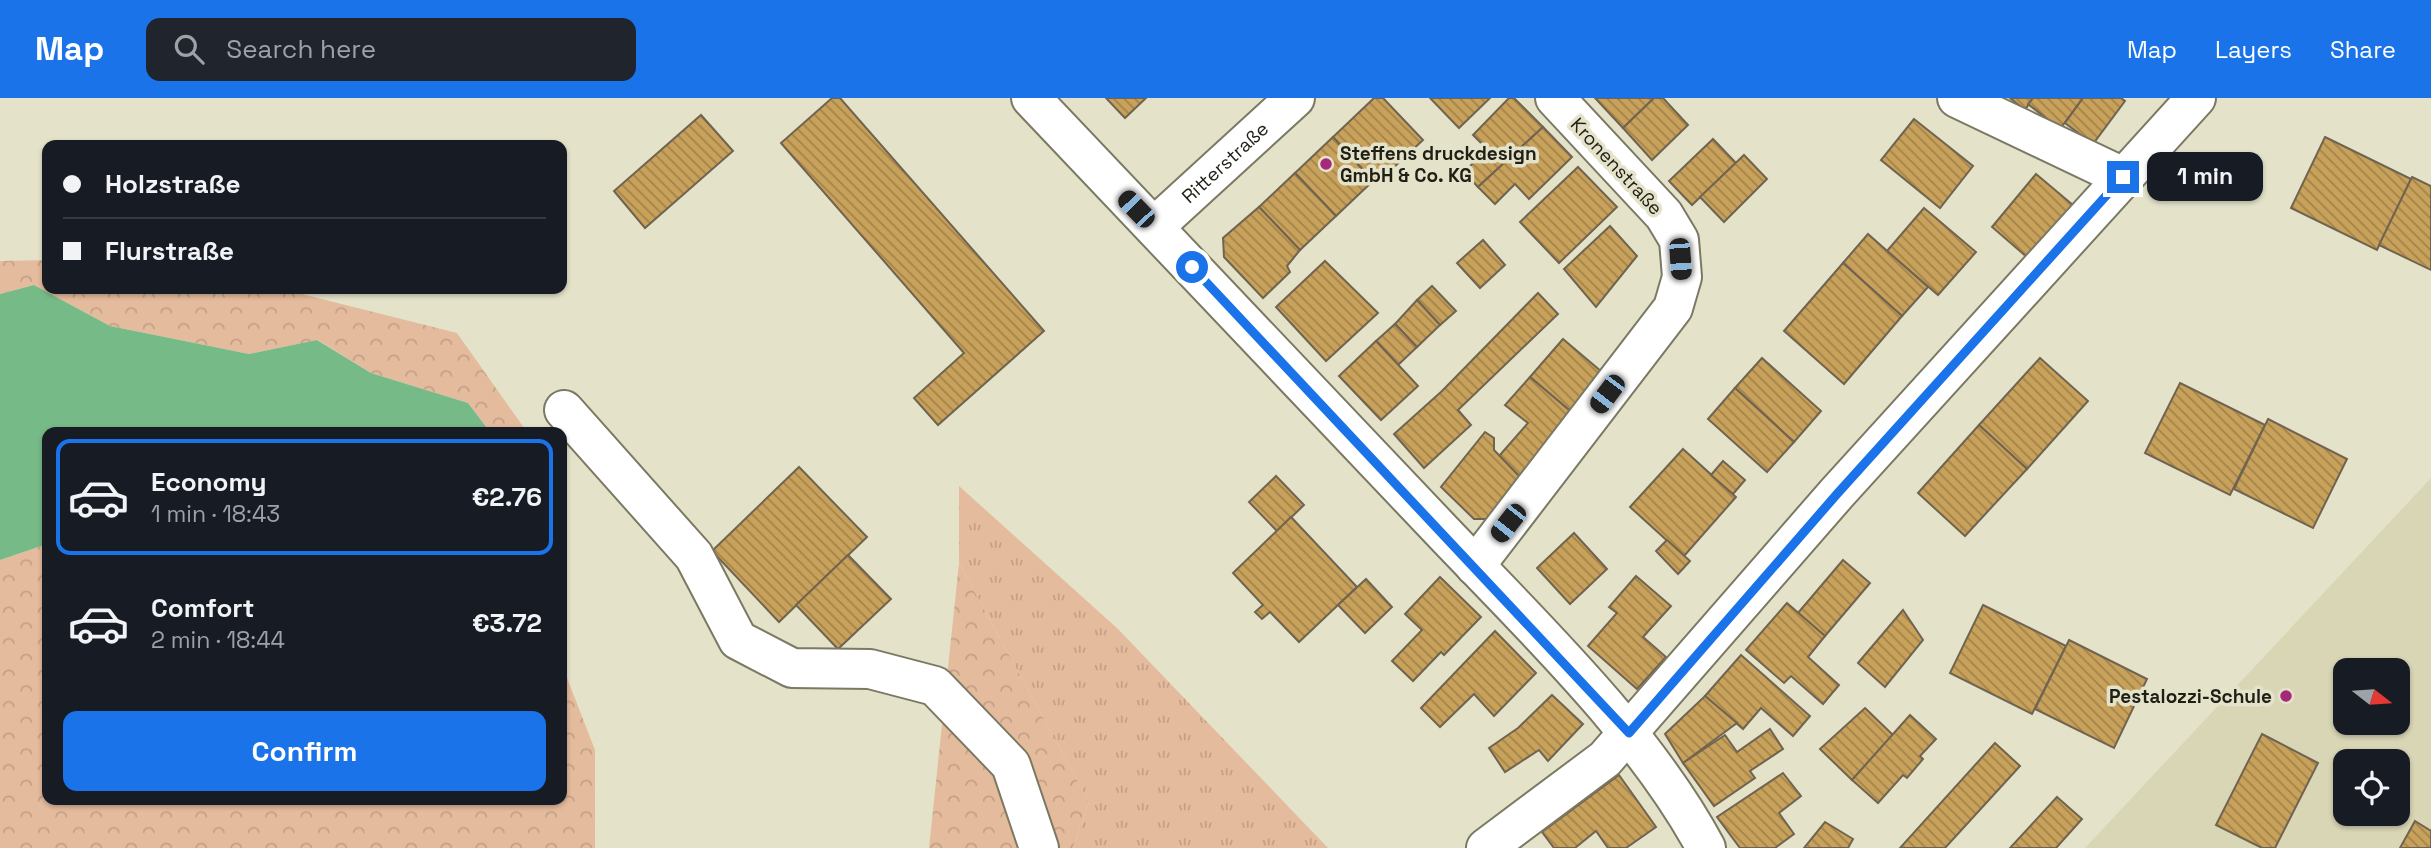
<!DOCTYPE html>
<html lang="en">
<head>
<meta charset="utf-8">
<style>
	body { margin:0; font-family:"Space Grotesk",sans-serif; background:#20242c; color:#f1f3f6; height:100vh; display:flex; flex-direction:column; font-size:26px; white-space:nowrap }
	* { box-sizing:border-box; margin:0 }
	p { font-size:23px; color:#9ea1a6 }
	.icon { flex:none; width:38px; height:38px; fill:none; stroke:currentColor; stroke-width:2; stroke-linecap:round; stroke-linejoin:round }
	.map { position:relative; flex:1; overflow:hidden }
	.drawer { position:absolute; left:42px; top:329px; width:525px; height:378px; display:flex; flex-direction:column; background:#171b24; border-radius:14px; box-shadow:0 2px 5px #0004 }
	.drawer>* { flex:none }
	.banner { position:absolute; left:42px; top:42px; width:525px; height:154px; border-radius:14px; box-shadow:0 2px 5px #0004; display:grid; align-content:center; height:154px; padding:0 21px; background:#171b24 }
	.needle { width:46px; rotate:107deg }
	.controls { position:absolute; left:2333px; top:560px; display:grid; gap:14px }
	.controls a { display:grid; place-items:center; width:77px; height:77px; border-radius:14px; background:#171b24; box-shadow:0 2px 5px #0004; font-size:35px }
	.end { position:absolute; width:32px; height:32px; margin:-16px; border:9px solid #1a73e8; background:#fff; box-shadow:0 0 0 4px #fff }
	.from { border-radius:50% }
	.bubble { position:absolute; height:49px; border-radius:14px; background:#171b24; box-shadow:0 2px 5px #0004; font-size:23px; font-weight:700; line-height:49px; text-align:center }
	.car { position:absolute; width:21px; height:42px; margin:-21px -10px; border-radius:9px; box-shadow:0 0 5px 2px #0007; background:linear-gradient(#222 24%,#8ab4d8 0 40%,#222 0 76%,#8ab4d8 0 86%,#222 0) }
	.banner b { display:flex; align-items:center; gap:24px; height:66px; font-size:26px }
	.banner b+b { border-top:2px solid #363941 }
	.banner i { width:18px; height:18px; background:#f1f3f6 }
	ul { padding:12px 0 0; list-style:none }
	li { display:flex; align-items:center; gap:21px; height:116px; margin:0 14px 10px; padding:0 7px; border:4px solid transparent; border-radius:14px }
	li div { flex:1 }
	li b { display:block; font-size:26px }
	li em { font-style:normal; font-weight:700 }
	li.selected { border-color:#1a73e8 }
	li>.icon { width:63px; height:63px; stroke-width:1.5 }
	.action { display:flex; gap:14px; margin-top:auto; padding:14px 21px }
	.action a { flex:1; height:80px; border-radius:14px; background:#1a73e8; color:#fff; font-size:28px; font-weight:700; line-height:80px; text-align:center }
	header { display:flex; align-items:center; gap:42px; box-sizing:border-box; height:98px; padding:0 35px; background:#1a73e8; color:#fff }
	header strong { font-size:33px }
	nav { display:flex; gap:38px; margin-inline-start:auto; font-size:24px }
	.search { width:490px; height:63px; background:#20242c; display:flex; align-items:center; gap:18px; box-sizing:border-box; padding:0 24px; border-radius:14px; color:#9ea1a6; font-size:26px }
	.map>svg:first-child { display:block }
</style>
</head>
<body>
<header>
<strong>Map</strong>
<div class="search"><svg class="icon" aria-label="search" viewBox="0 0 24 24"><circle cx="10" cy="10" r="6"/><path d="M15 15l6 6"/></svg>Search here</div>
<nav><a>Map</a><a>Layers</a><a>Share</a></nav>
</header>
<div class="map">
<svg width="2431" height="750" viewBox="0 0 2431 750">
	<defs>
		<pattern id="forest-crowns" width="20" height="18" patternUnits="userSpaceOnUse" patternTransform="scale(1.75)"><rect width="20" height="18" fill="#e5bb9d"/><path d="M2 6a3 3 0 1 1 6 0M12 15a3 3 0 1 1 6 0" fill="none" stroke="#c4a086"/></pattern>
		<pattern id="park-tufts" width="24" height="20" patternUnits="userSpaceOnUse" patternTransform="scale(1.75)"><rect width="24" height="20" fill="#e5bb9d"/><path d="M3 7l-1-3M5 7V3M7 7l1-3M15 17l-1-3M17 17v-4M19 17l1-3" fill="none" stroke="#c4a086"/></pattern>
		<pattern id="building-back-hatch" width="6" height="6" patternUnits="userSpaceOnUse" patternTransform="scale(1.75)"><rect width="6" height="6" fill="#c8a15b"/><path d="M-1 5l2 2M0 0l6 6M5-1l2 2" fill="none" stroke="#a2834a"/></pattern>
	</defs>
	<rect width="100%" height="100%" fill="#e4e3ca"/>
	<!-- built -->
	<path fill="#d9d6b6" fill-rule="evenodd" d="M 2431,380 L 2431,750 L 2085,750 L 2403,410 ZM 2345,572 L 2398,572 L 2398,625 L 2345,625 ZM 2345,663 L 2398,663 L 2398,716 L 2345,716 Z"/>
	<!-- forest -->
	<g fill="url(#forest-crowns)">
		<polygon points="47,162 47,191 282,191 457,235 527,334 490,334 468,305 371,275 318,242 249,256 110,228 34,187 0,196 0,163"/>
		<polygon points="47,446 47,702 562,702 562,567 595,652 595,750 0,750 0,462"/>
		<polygon points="959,465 1089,704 1073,750 929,750"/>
	</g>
	<!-- park -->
	<polygon fill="url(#park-tufts)" points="959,388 1118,531 1328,750 1073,750 1089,704 959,465"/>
	<!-- water -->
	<polygon fill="#76ba88" points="34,187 110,228 249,256 317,242 371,275 468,305 490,334 47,334 47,446 0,462 0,196"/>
	<!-- building -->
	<g fill="url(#building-back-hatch)" stroke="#706450" stroke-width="2">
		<polygon points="832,0 840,0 1044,233 938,327 914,300 964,255 781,45"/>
		<polygon points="1106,0 1146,0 1125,20"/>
		<polygon points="1374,0 1383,0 1423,42 1376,86 1333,39"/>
		<polygon points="1430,0 1490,0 1459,30"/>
		<polygon points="1509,0 1514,0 1543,29 1478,89 1464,74 1487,51 1473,37"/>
		<polygon points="1595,0 1654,0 1623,30"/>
		<polygon points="1654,0 1663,0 1688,27 1652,62 1623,30"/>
		<polygon points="2010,0 2033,0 2025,12"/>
		<polygon points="2033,0 2083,0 2060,31 2028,6"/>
		<polygon points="2083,0 2121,0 2125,3 2093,46 2065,25"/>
		<polygon points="701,17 733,53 645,130 614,93"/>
		<polygon points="1914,21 1973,68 1940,110 1881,62"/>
		<polygon points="1543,29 1572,59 1529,101 1515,86 1495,106 1478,89"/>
		<polygon points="1333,39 1373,83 1336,118 1295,75"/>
		<polygon points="2325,39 2411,81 2377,152 2291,110"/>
		<polygon points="1713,41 1736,65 1692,107 1669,83"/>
		<polygon points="1744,57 1767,81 1724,124 1700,99"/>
		<polygon points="1578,69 1617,109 1559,165 1520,124"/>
		<polygon points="1295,75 1336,118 1300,152 1259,109"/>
		<polygon points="2036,76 2073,107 2028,160 1992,129"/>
		<polygon points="2412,79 2431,88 2431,172 2379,147"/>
		<polygon points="1259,109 1300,152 1287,168 1290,174 1263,200 1224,159 1223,140"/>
		<polygon points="1924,110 1976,154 1938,197 1887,153"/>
		<polygon points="1610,128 1637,158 1596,209 1564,171"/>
		<polygon points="1868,136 1928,189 1902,218 1843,165"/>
		<polygon points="1483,142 1505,167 1480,190 1457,165"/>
		<polygon points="1325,163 1378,215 1326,263 1276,209"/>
		<polygon points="1843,165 1902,218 1844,286 1784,233"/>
		<polygon points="1432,188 1456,213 1440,227 1417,202"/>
		<polygon points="1538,195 1558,216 1458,312 1471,327 1424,370 1394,336 1442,293"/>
		<polygon points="1417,202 1440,227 1417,249 1395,226"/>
		<polygon points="1395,226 1417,249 1398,267 1376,243"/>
		<polygon points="1563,241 1608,279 1575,317 1530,279"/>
		<polygon points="1376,243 1418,288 1381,322 1339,278"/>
		<polygon points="1762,260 1821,313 1794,344 1735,290"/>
		<polygon points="2040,260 2088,303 2027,371 1979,327"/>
		<polygon points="1530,279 1575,317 1520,379 1499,358 1528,325 1505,307"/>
		<polygon points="2180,285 2265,327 2230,397 2145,355"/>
		<polygon points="1735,290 1794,344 1767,374 1708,321"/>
		<polygon points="2268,321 2347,361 2313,430 2234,391"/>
		<polygon points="1979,327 2027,371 1965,438 1918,395"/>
		<polygon points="1485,334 1494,340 1494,352 1521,380 1488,421 1474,421 1441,389"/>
		<polygon points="1683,351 1736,399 1684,458 1630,409"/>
		<polygon points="1723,363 1745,382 1733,396 1711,377"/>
		<polygon points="799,369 867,439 779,524 712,453"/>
		<polygon points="1276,378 1304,407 1277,433 1249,404"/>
		<polygon points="1291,419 1357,489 1299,544 1270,514 1262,521 1255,514 1263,507 1233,475"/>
		<polygon points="1574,435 1607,471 1570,506 1537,470"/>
		<polygon points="1667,442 1690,463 1678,476 1656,453"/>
		<polygon points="848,457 891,501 838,551 796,507"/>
		<polygon points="1843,462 1870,485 1825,538 1798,515"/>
		<polygon points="1636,478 1671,508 1643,539 1666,559 1637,591 1588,548 1617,515 1609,509"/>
		<polygon points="1440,479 1481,519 1444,557 1441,554 1413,583 1392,563 1422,532 1405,516"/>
		<polygon points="1366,481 1392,509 1365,535 1338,507"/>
		<polygon points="1787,505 1825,538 1808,559 1839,587 1823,606 1791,578 1784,585 1746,552"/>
		<polygon points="1983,507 2066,548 2032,616 1950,575"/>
		<polygon points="1903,512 1923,542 1885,589 1858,565"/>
		<polygon points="1495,533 1536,575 1494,618 1474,596 1440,629 1421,610"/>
		<polygon points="2069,542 2147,581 2114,650 2035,611"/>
		<polygon points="1741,557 1810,618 1793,638 1761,610 1743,631 1705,598"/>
		<polygon points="1552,597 1583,626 1548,663 1539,652 1505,674 1489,650 1518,630"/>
		<polygon points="1705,598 1737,625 1683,665 1665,636"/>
		<polygon points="1865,610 1893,637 1852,682 1820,651"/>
		<polygon points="1910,617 1936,641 1920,658 1923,661 1907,680 1903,677 1878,705 1852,682"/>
		<polygon points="1770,631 1783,651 1750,673 1755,680 1714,708 1683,665 1725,637 1737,654"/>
		<polygon points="2262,636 2318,665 2275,750 2262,750 2216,727"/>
		<polygon points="1995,645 2020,668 1945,750 1900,750"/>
		<polygon points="1783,675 1801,698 1779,715 1794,736 1775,750 1740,750 1717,719"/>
		<polygon points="1619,677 1656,729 1626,750 1608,750 1596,733 1575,750 1554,750 1542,734"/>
		<polygon points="2057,699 2082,721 2056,750 2010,750"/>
		<polygon points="2415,723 2431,733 2431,750 2400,750"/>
		<polygon points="1825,724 1853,741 1848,750 1804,750"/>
	</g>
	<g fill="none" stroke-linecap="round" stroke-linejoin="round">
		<!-- minor casing -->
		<g stroke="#7b7963" stroke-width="42">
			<g id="minor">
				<path d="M 1031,0 C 1167,143 1303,286 1439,430 C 1530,526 1644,634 1706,750"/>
				<polyline points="1957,0 2123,79"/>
				<path id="s1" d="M 1154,129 L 1295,0"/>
				<polyline points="564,312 694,458 738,542 792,570 870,571 935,588 1011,667 1039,750"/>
				<polyline points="1475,468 1673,210 1682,179 1679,142 1664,117 1555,0"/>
				<polyline points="1486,750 1605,661 1837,395 2196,0"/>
			</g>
		</g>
		<!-- minor -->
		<use href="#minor" stroke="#fff" stroke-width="38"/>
	</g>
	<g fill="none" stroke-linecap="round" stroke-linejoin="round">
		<!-- route -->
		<polyline stroke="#1a73e8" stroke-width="9" points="1192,169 1629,635 1837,396 2123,79"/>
	</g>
	<!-- markers -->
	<g fill="#a62879" stroke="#e4e3ca" stroke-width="2.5">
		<circle cx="1326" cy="66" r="7"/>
		<circle cx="2286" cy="598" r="7"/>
	</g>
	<g text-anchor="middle" stroke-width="7" stroke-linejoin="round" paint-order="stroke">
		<!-- poi labels -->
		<g font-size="19" font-weight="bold" fill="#201f16" stroke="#e4e3ca" text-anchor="start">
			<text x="1340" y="62">Steffens druckdesign<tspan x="1340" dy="22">GmbH &amp; Co. KG</tspan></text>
			<text x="2272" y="605" text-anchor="end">Pestalozzi-Schule</text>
		</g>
		<!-- street labels -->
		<g font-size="19" fill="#201f16" stroke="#e4e3ca">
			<text dy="7" stroke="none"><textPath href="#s1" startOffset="96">Ritterstraße</textPath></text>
			<text transform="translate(1617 68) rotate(47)" y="7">Kronenstraße</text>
		</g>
	</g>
</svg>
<div class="controls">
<a><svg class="needle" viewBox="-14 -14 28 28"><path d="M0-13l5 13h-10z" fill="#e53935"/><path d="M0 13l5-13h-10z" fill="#9ea1a6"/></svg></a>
<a><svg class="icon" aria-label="locate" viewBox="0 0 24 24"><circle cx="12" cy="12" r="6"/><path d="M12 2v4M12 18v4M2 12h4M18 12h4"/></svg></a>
</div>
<i class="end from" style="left:1192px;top:169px"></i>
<i class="end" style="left:2123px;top:79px"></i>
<div class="bubble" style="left:2147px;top:54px;width:116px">1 min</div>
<i class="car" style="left:1136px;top:111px;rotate:316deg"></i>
<i class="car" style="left:1680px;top:161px;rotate:176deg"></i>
<i class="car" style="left:1607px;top:296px;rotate:217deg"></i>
<i class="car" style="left:1508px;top:425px;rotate:218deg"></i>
<div class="banner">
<b><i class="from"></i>Holzstraße</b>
<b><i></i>Flurstraße</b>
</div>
<section class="drawer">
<ul>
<li class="selected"><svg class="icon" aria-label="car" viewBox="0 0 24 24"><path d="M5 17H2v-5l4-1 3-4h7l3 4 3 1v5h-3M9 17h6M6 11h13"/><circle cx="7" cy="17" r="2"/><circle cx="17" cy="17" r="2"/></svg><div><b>Economy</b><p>1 min · 18:43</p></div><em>€2.76</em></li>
<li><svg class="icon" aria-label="car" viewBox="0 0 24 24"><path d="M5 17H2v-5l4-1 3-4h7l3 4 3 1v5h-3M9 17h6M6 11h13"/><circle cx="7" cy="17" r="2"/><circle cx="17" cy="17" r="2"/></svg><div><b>Comfort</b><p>2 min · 18:44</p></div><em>€3.72</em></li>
</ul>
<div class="action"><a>Confirm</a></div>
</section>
</div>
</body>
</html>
